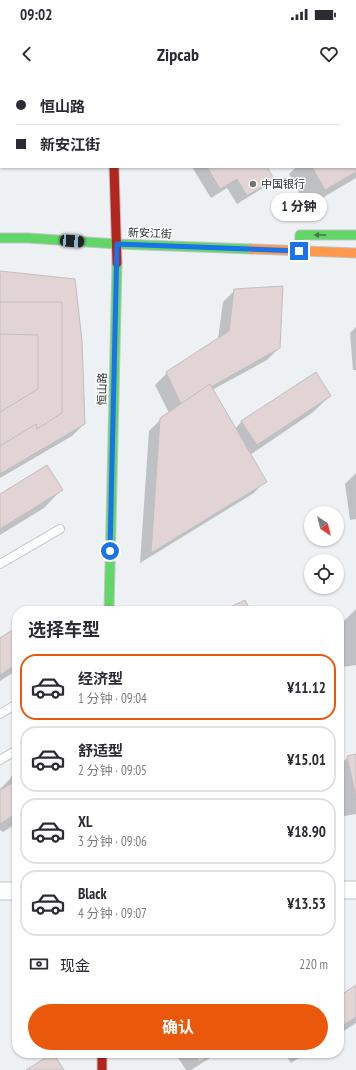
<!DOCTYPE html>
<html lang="zh">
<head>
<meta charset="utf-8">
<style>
	body { margin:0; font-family:"PT Sans Narrow","Noto Sans SC",sans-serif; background:#f7f7f7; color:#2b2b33; height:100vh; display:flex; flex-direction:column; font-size:15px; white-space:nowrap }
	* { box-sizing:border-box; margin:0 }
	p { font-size:13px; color:#7c7c81 }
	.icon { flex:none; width:22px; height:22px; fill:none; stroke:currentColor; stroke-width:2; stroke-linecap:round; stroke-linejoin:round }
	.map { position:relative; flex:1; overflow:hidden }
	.panel { position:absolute; left:12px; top:526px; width:332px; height:452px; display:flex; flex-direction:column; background:#fff; border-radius:16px; box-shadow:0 1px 3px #0004 }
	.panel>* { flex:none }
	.guide { position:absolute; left:0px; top:0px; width:356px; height:88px; box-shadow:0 1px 3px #0004; display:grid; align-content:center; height:88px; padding:0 16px; background:#fff }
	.needle { width:26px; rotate:145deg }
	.buttons { position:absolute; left:304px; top:426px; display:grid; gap:8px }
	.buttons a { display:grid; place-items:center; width:40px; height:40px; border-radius:50%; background:#fff; box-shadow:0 1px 3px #0004; font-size:20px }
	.end { position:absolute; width:18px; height:18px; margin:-9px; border:5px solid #1a73e8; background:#fff; box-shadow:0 0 0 2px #fff }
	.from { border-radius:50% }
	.bubble { position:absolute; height:28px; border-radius:14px; background:#fff; box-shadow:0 1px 3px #0004; font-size:13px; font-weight:700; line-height:28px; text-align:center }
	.car { position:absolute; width:12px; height:24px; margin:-12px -6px; border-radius:5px; box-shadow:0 0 3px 1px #0007; background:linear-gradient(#222 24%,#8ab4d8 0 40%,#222 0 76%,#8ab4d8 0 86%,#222 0) }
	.guide b { display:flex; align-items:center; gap:14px; height:38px; font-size:15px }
	.guide b+b { border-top:1px solid #e1e1e2 }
	.guide i { width:10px; height:10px; background:#2b2b33 }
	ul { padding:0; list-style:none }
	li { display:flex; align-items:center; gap:12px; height:66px; margin:0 8px 6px; padding:0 8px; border:2px solid #e1e1e2; border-radius:16px }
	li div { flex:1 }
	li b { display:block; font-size:15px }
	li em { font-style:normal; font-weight:700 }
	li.on { border-color:#ea580c }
	li>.icon { width:36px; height:36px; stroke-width:1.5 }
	h2 { padding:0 16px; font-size:18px; line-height:48px }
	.pay { display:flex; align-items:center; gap:10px; height:44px; padding:0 16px; font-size:15px }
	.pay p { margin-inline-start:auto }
	.button { display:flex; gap:8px; margin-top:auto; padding:8px 16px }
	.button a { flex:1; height:46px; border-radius:24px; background:#ea580c; color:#fff; font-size:16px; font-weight:700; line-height:46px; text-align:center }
	.status { display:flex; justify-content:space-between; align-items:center; height:28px; padding:0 20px; background:#fff; direction:ltr }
	.status svg { height:11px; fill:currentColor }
	header { display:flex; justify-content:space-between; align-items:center; height:52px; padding:0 16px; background:#fff; font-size:18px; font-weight:700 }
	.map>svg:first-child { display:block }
</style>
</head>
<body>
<div class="status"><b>09:02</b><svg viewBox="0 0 49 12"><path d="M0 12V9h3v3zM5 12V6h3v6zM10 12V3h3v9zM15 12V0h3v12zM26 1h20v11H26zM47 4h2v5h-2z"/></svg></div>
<header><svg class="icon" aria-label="back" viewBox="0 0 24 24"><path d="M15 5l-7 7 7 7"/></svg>Zipcab<svg class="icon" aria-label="heart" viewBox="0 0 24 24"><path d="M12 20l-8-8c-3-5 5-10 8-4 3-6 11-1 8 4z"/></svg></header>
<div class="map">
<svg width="356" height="990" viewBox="0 0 356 990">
	<rect width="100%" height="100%" fill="#eef1f4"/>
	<!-- shadow -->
	<g fill="#0003">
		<polygon points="166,0 182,0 180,1"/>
		<polygon points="356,48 356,98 307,127 289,94 296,87 355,87"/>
		<polygon points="192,87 266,87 273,99 263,108 237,124 227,108 211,118"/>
		<polygon points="0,192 84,344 72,356 0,398"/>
		<polygon points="235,210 279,268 267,280 212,310 235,349 241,342 315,293 330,316 312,333 250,375 265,401 254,413 140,483 149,351 161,339 169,333 155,305 167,293 218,259 223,222"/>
		<polygon points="356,247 356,290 353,290 350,253"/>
		<polygon points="356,393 356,439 350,440 345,404"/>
		<polygon points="61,410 44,428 0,455 0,416"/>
		<polygon points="356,529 356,585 343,587 339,546"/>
		<polygon points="17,549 17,590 0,601 0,559"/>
		<polygon points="356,675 356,734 339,737 339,686 348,677"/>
		<polygon points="17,694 17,743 3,752 0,750 0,709 11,698"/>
		<polygon points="356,906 356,943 339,954 339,917"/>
		<polygon points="175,973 218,973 191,990 186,990"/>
		<polygon points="284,973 307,973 291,983"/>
	</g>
	<!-- building -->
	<g fill="#e2d3d4" stroke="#bfbfc0">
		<polygon points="9,0 52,0 53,1 8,1"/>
		<polygon points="1,5 1,43 0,44 0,6"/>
		<polygon points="356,47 356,92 325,110 312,87 355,87"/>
		<polygon points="207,87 267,87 274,99 247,116 237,99 220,109"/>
		<polygon points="0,191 75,199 82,261 85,344 0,394"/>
		<polygon points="283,206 280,268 181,324 166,292 229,251 234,209"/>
		<polygon points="0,222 62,222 62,333 37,349 36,344 0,366 0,332 38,309 38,255 0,254"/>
		<polygon points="316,292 331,316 257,365 241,341"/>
		<polygon points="210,304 267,402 151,473 160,338"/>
		<polygon points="47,385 63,410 0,449 0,414"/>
		<polygon points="245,520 251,531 222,531"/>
		<polygon points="17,547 17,584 0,595 0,558"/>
		<polygon points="356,674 356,718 347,676"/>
		<polygon points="17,693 17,733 0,744 0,710 14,702 11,697"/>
		<polygon points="356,905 356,937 339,948 339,916"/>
		<polygon points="53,973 64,990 26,990"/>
		<polygon points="194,973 213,973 199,982"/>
	</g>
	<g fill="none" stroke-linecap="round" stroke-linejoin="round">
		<!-- lane casing -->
		<g stroke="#c1c3c6" stroke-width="10">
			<g id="lane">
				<polyline points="0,484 60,449"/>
				<polyline points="0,634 17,624"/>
				<polyline points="0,680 17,670"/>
			</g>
		</g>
		<!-- street casing -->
		<g stroke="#c1c3c6" stroke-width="19">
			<g id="street">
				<polyline points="159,1 159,0"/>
				<polyline points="240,1 242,0"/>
				<polyline points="339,810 356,810"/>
				<polyline points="0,811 17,811"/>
			</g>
		</g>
		<!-- fast casing -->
		<g stroke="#c1c3c6" stroke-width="11">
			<g id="fast">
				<polyline points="111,0 111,1"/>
				<polyline points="0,158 28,158 117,164 251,169"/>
				<polyline points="299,171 300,155 356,155"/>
				<polyline points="109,531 117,183"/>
			</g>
		</g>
		<!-- slow casing -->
		<g stroke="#c1c3c6" stroke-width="11">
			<polyline id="slow" points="251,169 356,173"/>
		</g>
		<!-- jam casing -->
		<g stroke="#c1c3c6" stroke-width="11">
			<g id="jam">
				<polyline points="114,87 117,183"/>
				<polyline points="102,973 102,990"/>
			</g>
		</g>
		<!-- lane -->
		<use href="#lane" stroke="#fcfdfd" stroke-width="8"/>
		<!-- street -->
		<use href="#street" stroke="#fcfdfd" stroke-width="17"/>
		<!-- fast -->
		<use href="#fast" stroke="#63d668" stroke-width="9"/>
		<!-- slow -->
		<use href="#slow" stroke="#ff974d" stroke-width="9"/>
		<!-- jam -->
		<use href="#jam" stroke="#b3261e" stroke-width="9"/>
	</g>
	<!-- one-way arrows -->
	<defs><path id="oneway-solid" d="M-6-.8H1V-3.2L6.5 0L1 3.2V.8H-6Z"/></defs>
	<use fill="#457a4a" href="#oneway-solid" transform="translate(320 155) rotate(-179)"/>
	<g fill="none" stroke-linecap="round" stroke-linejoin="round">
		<!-- route -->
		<polyline stroke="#1a73e8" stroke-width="5" points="110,471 117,164 299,171"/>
	</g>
	<!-- markers -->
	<circle fill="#717375" stroke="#fcfdfe" stroke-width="1.5" cx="253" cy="104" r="4"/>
	<g text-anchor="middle" stroke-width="3" stroke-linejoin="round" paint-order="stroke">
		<!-- poi labels -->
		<g font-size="11" fill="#2d2f31" stroke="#fcfdfe" text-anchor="start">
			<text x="261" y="108">中国银行</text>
		</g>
		<!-- street labels -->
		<g font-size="11" fill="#2d2f31" stroke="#fcfdfe">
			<text transform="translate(150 153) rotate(2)" y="4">新安江街</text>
			<text transform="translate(102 309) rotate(-89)" y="4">恒山路</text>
		</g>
	</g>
</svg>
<div class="buttons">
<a><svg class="needle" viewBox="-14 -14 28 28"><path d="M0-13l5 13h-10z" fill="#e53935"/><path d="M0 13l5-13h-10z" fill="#7c7c81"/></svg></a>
<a><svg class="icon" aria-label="locate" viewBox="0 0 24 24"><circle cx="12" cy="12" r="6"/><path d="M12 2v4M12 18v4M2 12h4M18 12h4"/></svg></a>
</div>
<i class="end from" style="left:110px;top:471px"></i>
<i class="end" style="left:299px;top:171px"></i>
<div class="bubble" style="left:271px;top:113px;width:56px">1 分钟</div>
<i class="car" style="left:72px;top:161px;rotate:94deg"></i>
<div class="guide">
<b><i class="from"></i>恒山路</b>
<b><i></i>新安江街</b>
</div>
<section class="panel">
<h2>选择车型</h2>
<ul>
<li class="on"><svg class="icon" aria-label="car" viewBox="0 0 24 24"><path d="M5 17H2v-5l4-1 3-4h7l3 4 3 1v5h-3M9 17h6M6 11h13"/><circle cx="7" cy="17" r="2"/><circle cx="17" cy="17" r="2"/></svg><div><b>经济型</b><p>1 分钟 · 09:04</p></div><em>¥11.12</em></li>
<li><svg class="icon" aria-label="car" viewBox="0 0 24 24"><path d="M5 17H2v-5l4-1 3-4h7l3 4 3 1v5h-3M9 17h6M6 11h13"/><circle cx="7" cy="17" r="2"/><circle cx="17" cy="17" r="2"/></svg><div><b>舒适型</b><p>2 分钟 · 09:05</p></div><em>¥15.01</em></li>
<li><svg class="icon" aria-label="car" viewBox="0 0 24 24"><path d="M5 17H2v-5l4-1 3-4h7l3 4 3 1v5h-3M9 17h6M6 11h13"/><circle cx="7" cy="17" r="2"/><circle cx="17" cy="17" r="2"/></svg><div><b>XL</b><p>3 分钟 · 09:06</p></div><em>¥18.90</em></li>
<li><svg class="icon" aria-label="car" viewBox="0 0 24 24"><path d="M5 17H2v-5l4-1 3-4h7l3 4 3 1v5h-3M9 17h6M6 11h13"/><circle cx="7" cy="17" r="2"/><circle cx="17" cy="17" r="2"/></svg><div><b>Black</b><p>4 分钟 · 09:07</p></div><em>¥13.53</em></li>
</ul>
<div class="pay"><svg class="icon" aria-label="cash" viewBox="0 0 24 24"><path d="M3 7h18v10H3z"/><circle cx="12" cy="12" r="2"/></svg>现金<p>220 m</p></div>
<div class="button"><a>确认</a></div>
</section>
</div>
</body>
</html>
